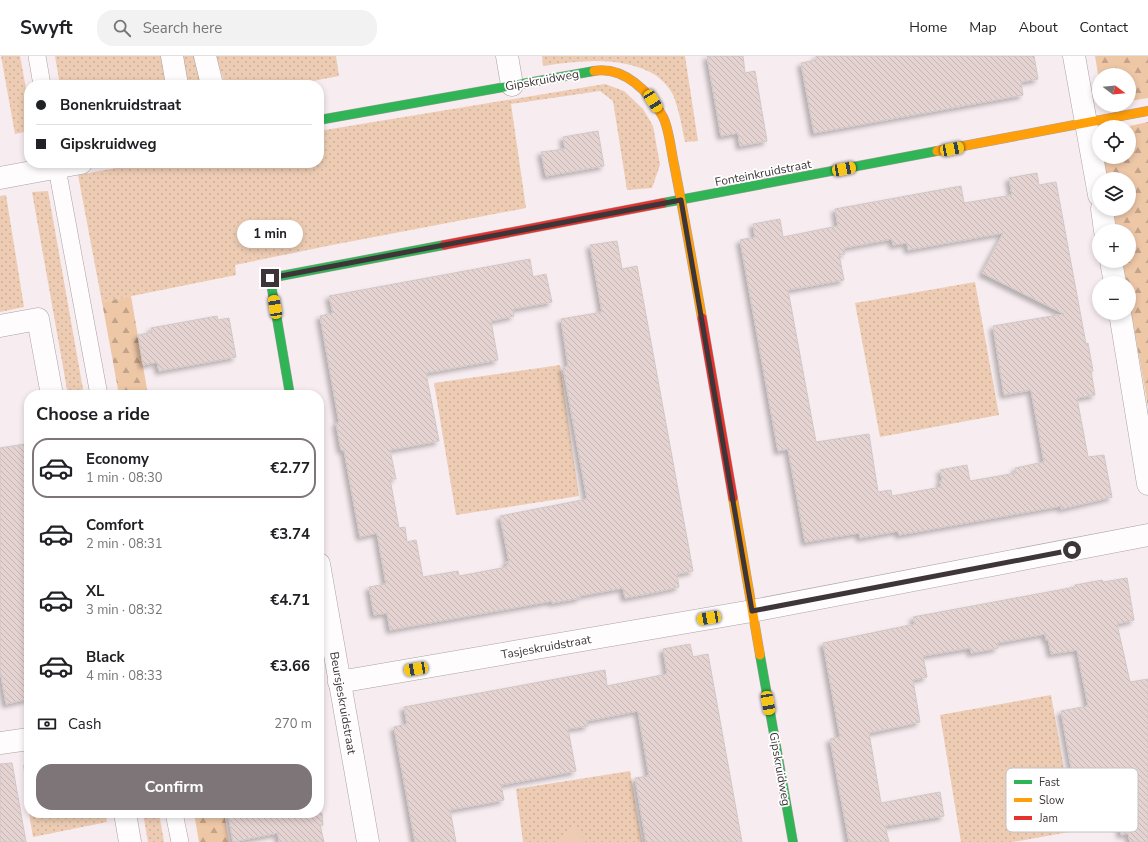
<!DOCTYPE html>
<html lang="en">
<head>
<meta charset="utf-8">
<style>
	body { margin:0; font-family:"Nunito Sans",sans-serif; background:#f2f2f2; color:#202124; height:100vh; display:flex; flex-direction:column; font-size:15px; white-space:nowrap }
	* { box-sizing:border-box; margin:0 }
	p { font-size:13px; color:#757577 }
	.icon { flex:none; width:22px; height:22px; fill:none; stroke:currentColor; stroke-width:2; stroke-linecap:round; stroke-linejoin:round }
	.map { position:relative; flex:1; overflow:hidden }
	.side { position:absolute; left:24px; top:334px; width:300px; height:428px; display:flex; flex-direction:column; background:#fff; border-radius:16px; box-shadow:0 2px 6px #0003 }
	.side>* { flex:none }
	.banner { position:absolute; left:24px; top:24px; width:300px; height:88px; border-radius:16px; box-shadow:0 2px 6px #0003; display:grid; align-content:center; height:88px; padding:0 12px; background:#fff }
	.needle { width:26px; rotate:106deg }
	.controls { position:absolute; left:1092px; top:12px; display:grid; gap:8px }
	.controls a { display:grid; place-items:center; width:44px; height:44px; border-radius:50%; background:#fff; box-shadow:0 2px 6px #0003; font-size:20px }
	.end { position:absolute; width:18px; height:18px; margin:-9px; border:5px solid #3d3538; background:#fff; box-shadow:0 0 0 2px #fff }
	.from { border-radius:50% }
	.bubble { position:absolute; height:28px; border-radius:14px; background:#fff; box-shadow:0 2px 6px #0003; font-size:13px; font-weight:700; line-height:28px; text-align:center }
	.car { position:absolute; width:12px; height:24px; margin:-12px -6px; border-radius:5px; box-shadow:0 0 3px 1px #0007; background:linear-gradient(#f5c518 24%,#345 0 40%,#f5c518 0 76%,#345 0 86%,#f5c518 0) }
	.banner b { display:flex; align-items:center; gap:14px; height:38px; font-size:15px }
	.banner b+b { border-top:1px solid #e0e0e0 }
	.banner i { width:10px; height:10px; background:#202124 }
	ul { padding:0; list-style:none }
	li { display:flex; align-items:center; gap:12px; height:60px; margin:0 8px 6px; padding:0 4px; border:2px solid transparent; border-radius:16px }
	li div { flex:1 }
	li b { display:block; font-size:15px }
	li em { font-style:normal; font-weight:700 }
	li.current { border-color:#7e7578 }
	li>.icon { width:36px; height:36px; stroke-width:1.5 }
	h2 { padding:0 12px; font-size:18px; line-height:48px }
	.pay { display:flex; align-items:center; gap:10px; height:44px; padding:0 12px; font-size:15px }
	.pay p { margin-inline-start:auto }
	.primary-button { display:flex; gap:8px; margin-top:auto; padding:8px 12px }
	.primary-button a { flex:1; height:46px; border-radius:16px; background:#7e7578; color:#fff; font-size:16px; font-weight:700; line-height:46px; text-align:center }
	header { display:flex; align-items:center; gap:24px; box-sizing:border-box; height:56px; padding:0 20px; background:#fff; border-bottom:1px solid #e0e0e0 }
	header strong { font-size:19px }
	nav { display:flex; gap:22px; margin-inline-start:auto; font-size:14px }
	.search { width:280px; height:36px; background:#f2f2f2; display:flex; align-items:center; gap:10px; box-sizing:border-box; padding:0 14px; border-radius:16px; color:#757577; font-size:15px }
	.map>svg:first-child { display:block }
</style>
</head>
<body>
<header>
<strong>Swyft</strong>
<div class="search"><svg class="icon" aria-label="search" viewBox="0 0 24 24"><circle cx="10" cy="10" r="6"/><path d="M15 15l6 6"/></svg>Search here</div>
<nav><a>Home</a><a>Map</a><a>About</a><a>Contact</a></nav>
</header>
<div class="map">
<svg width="1148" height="786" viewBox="0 0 1148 786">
	<defs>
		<pattern id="grass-dots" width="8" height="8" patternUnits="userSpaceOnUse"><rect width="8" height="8" fill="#edccb3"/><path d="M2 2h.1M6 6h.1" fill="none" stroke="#ccb09b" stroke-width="1.8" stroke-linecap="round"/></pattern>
		<pattern id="forest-firs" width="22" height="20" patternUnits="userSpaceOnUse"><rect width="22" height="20" fill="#eec7a7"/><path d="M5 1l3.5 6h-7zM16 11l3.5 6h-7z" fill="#c2a289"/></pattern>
		<pattern id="building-back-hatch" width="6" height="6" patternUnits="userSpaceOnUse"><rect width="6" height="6" fill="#e5d3d2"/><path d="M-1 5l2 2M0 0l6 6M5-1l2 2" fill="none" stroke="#c5b6b5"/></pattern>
		<filter id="shadow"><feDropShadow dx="-3.5" dy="3.5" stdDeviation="2" flood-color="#0004"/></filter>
	</defs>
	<rect width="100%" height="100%" fill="#f7ecef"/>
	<!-- grass -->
	<g fill="url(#grass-dots)">
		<polygon points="1,0 20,0 29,49 29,75 15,78"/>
		<polygon points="55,0 164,0 169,29 60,29"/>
		<polygon points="181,0 195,0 201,29 187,29"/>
		<polygon points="216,0 336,0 339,20 292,29 225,29"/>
		<path d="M 542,0 L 685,0 L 698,85 L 685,86 C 682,72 680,58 675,44 C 672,34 665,27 657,20 C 624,0 583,4 543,10 Z"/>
		<polygon points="605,28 624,35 643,53 653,70 660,109 652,132 627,134 613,45 600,35 511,48 526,152 327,190 235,209 236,219 102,246 78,119 143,107 319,107 319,75"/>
		<polygon points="48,135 84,339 68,339 32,136"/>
		<polygon points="6,139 24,251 0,256 0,140"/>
		<polygon points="975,226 999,359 880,381 855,247"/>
		<polygon points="560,309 579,440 456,459 434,327"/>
		<polygon points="1051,639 1075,775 1013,786 961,786 940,659"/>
		<polygon points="29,707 29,754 23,709"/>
		<polygon points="630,715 642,786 523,786 516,733"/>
		<polygon points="29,757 105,757 107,766 33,781"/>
		<polygon points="143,757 159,757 164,786 148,786"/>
	</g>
	<!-- forest -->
	<g fill="url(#forest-firs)">
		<polygon points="1095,0 1148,0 1148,42 1129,45 1129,19 1099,19 1099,24"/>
		<polygon points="1148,66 1148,351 1129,244 1129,227 1126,227 1122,205 1129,205 1129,175 1117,175 1113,153 1129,153 1129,123 1107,123 1103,101 1129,101 1129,71 1125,71"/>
		<polygon points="131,240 148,339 119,339 102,246"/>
		<polygon points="194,757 224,757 229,786 199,786"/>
	</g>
	<!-- park -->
	<polygon fill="#edccb3" points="573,770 586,786 557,786"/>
	<!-- building -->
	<g fill="url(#building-back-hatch)" stroke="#d0c8c8" fill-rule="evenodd" filter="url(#shadow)">
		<polygon points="707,0 743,0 745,17 755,15 767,85 740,90 738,77 721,80"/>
		<polygon points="816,0 1034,0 1038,23 1021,26 1023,39 814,77 801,7 816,4"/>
		<polygon points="598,75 604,110 546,120 541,96 565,93 563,81"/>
		<path d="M 1037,117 L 1039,129 L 1056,126 L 1086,288 L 1088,287 L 1093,315 L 1091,315 L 1095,339 L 1077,342 L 1088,401 L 1104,399 L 1112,441 L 1061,453 L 1061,450 L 899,479 L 898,475 L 860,482 L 859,477 L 805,486 L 788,393 L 778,395 L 740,184 L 755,181 L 753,168 L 780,163 L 783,181 L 838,170 L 835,153 L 961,130 L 964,147 L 1012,139 L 1009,122 ZM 1003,177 L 982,217 L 1064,258 L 993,270 L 1004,339 L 1031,334 L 1044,406 L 1015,412 L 1016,417 L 970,425 L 967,409 L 940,414 L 942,424 L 940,425 L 941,431 L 892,440 L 891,434 L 878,436 L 869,378 L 816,386 L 788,234 L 844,224 L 839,199 L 845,198 L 844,192 L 892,183 L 893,189 L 907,187 L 908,194 Z"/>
		<polygon points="617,185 622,213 637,210 693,515 677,518 679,531 652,537 625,542 623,532 579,540 580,542 552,547 552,545 390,574 387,557 374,559 369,531 386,528 377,477 360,481 344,394 341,394 336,367 339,366 320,260 333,257 329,240 530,203 533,221 546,218 552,246 513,253 514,260 491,265 498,304 426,317 439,385 390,394 396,423 390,423 399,472 405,471 407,486 416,484 423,521 458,515 459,520 507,511 506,506 509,506 500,460 587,443 563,311 568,310 561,263 602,256 590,189"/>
		<polygon points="217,260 218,264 229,262 236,301 159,315 157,306 143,309 138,279 152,276 151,272"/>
		<polygon points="25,388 29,407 29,643 6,648 0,614 0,392"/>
		<polygon points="1127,522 1134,564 1117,568 1130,626 1148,623 1148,786 1130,786 1128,777 1121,779 1113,733 1076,739 1061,655 1088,650 1077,594 1051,598 1048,583 1046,584 1045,578 997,587 998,592 971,597 970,592 923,600 927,621 913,624 920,666 869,677 881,747 940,736 944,760 885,770 889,786 849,786 830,683 840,681 823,587 915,568 913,561 1075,531 1075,529 1102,524 1103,526"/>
		<polygon points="690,588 693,601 708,598 742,786 646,786 635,722 649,720 638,655 587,665 588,670 568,673 576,715 501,729 504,744 450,754 456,786 415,786 394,671 407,668 404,651 605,614 607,630 667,618 663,593"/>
		<polygon points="12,707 26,786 0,786 0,708"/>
		<polygon points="228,757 322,757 323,769 320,769 324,786 279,786 278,777 233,786"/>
	</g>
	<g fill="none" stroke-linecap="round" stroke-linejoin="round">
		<!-- lane casing -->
		<g stroke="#aaa2a4" stroke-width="18">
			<g id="lane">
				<polyline points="37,0 42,29"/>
				<polyline points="56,107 99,339"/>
				<polyline points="174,757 180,786"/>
			</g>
		</g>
		<!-- street casing -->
		<g stroke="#aaa2a4" stroke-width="23">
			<g id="street">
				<polyline points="172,0 177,29"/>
				<polyline points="205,0 212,29"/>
				<polyline points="507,0 512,29"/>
				<polyline points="1074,0 1099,139"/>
				<polyline points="0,122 81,107"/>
				<polyline points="1102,153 1105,175"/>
				<polyline points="1111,205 1115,227"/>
				<polyline points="1120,257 1148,428"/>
				<polyline points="0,270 38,263 52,339"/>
				<polyline points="319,508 368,786"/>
				<polyline points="339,626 752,555 1148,479"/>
				<polyline points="0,687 29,683"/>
				<polyline points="125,757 130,786"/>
			</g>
		</g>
		<!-- fast casing -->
		<g stroke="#aaa2a4" stroke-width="10">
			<g id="fast">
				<polyline points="319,64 594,15"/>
				<polyline points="663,147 937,95"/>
				<polyline points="290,339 270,222 444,189"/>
				<polyline points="760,599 793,786"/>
			</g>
		</g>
		<!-- slow casing -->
		<g stroke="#aaa2a4" stroke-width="10">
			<g id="slow">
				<path d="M 594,15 C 624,10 650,36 663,61 C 669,72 671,95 674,108 C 684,159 693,210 702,262"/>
				<polyline points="937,95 1148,55"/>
				<polyline points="733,442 760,599"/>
			</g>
		</g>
		<!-- jam casing -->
		<g stroke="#aaa2a4" stroke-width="10">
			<g id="jam">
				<polyline points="444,189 663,147"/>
				<polyline points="702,262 733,442"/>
			</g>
		</g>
		<!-- lane -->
		<use href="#lane" stroke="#fefcfd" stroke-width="17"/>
		<!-- street -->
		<use href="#street" stroke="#fefcfd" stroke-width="22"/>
		<!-- fast -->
		<use href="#fast" stroke="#30b455" stroke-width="9"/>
		<!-- slow -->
		<use href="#slow" stroke="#ff9f0a" stroke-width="9"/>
		<!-- jam -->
		<use href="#jam" stroke="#e5322d" stroke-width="9"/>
	</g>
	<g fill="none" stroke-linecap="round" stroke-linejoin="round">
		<!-- route -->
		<polyline stroke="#3d3538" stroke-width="5" points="270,222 681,144 752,555 1072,494"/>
	</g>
	<g text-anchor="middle" stroke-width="3.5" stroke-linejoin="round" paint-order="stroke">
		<!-- street labels -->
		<g font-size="12" fill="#3d3538" stroke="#fff">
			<text transform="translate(542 24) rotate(-10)" y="4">Gipskruidweg</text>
			<text transform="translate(763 117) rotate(-11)" y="4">Fonteinkruidstraat</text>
			<text transform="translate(546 591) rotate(-10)" y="4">Tasjeskruidstraat</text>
			<text transform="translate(343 647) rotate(80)" y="4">Beursjeskruidstraat</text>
			<text transform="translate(780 713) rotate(80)" y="4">Gipskruidweg</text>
		</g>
	</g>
	<!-- legend -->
	<rect x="1006" y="712" width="132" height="64" rx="6" fill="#fff" stroke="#c5c2c3" stroke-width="1"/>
	<rect x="1014" y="724" width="18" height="4" fill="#30b455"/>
	<rect x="1014" y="742" width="18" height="4" fill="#ff9f0a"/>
	<rect x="1014" y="760" width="18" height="4" fill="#e5322d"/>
	<g font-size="11" fill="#3d3538">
		<text x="1039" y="730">Fast</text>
		<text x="1039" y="748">Slow</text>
		<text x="1039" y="766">Jam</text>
	</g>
</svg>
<div class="controls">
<a><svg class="needle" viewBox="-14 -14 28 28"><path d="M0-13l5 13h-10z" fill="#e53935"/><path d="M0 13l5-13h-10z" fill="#757577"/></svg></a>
<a><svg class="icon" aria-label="locate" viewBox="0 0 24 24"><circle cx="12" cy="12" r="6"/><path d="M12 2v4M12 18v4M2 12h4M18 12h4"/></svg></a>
<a><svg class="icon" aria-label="layers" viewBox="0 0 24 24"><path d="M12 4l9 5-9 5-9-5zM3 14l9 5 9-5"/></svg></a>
<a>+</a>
<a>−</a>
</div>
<i class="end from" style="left:1072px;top:494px"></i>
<i class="end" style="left:270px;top:222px"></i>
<div class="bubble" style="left:237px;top:164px;width:66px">1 min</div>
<i class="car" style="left:653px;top:45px;rotate:148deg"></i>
<i class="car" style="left:952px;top:93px;rotate:79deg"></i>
<i class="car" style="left:844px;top:113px;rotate:79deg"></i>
<i class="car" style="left:275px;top:251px;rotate:351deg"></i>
<i class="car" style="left:709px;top:562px;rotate:260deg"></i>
<i class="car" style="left:416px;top:613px;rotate:260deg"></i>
<i class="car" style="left:768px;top:647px;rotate:170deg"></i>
<div class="banner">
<b><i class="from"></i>Bonenkruidstraat</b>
<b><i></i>Gipskruidweg</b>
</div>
<section class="side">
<h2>Choose a ride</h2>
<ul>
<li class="current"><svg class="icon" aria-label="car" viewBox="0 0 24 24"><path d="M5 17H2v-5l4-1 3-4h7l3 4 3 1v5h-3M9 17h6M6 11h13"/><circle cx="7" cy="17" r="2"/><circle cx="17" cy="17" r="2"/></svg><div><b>Economy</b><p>1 min · 08:30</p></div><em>€2.77</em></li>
<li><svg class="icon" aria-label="car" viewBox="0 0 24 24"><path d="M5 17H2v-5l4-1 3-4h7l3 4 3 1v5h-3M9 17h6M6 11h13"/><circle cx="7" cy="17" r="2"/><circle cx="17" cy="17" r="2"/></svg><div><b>Comfort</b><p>2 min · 08:31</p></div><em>€3.74</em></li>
<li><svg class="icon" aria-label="car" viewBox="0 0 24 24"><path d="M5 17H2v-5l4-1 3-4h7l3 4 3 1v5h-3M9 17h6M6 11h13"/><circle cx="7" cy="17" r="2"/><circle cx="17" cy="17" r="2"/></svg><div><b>XL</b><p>3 min · 08:32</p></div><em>€4.71</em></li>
<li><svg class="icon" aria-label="car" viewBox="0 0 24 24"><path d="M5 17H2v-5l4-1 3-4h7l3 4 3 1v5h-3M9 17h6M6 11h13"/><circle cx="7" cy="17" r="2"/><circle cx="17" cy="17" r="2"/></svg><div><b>Black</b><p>4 min · 08:33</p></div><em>€3.66</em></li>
</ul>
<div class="pay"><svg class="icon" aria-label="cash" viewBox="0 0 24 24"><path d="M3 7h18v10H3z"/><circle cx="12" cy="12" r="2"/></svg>Cash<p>270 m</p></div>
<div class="primary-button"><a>Confirm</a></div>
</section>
</div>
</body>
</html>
